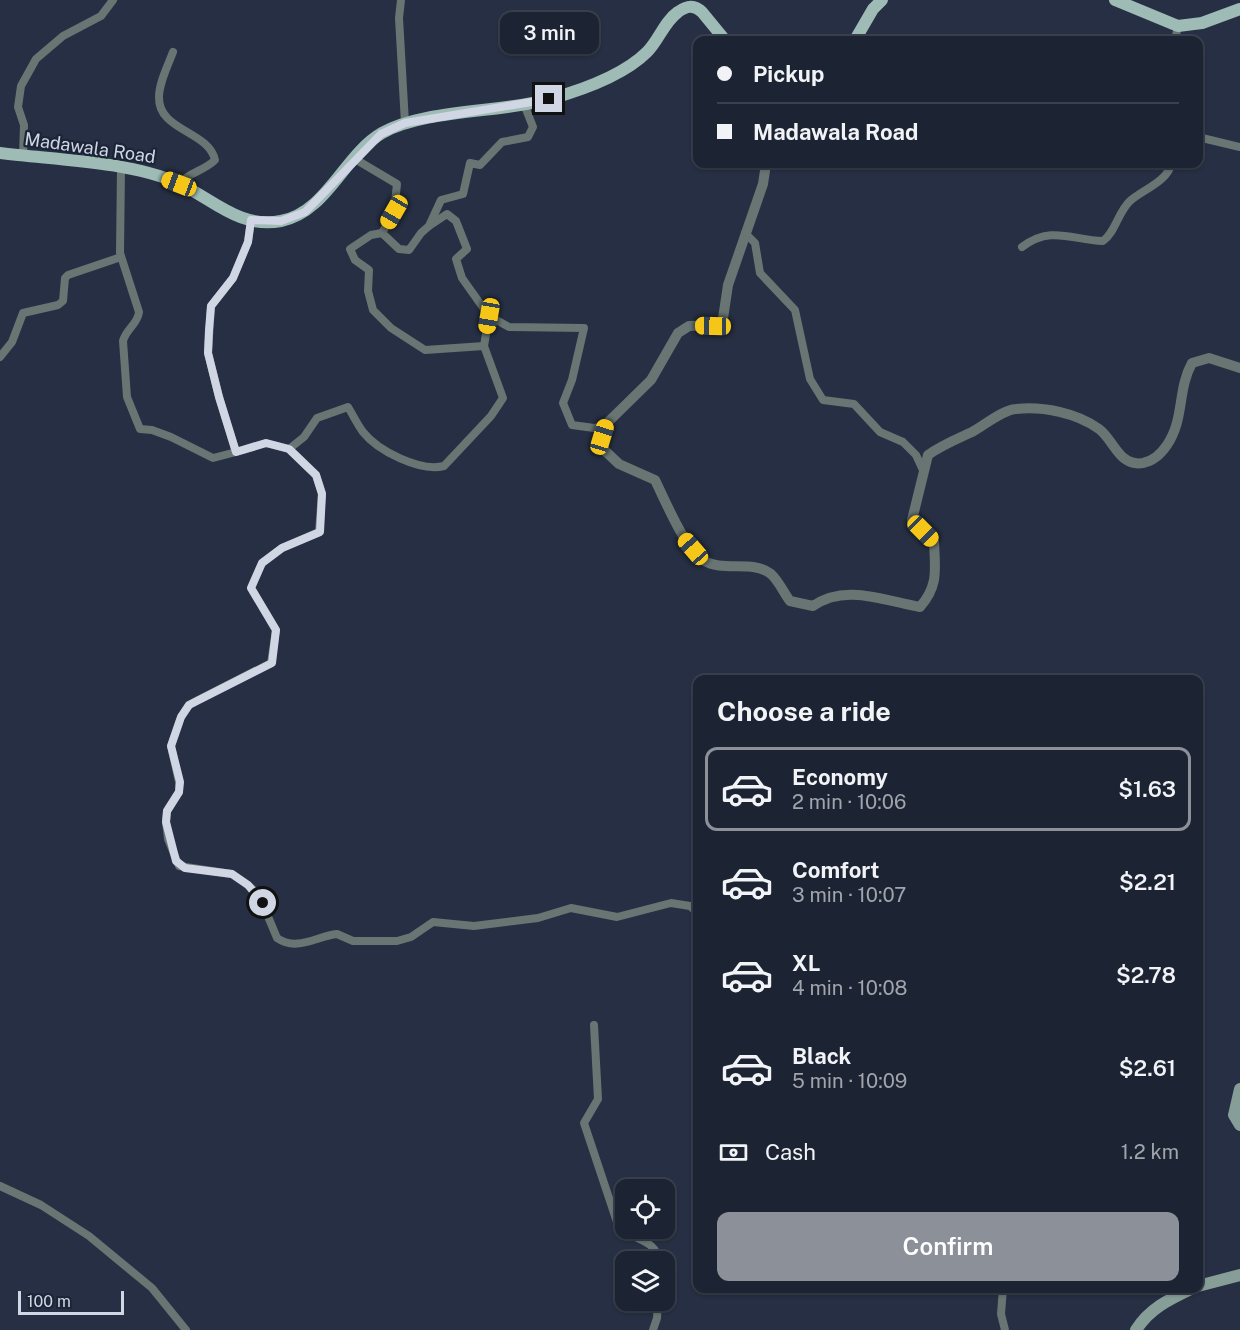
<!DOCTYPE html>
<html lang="en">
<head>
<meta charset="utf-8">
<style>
	body { margin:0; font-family:"Public Sans",sans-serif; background:#292f3e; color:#f1f3f6; height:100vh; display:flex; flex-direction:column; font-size:22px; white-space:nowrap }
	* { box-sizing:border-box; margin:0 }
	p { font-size:20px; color:#a0a4ac }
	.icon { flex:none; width:33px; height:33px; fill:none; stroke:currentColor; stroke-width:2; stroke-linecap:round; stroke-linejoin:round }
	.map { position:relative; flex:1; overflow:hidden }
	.panel { position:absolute; left:693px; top:675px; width:510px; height:618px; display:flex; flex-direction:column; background:#1c2332; border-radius:12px; box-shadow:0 2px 4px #0004,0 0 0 2px #3a404d }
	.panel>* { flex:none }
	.banner { position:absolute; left:693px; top:36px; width:510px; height:132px; border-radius:12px; box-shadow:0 2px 4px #0004,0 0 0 2px #3a404d; display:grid; align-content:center; height:132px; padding:0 24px; background:#1c2332 }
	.buttons { position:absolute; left:615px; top:1179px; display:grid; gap:12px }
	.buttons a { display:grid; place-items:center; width:60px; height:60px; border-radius:12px; background:#1c2332; box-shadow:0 2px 4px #0004,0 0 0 2px #3a404d; font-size:30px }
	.scale { position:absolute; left:18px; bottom:15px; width:106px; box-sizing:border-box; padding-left:6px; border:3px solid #d0d6e3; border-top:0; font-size:16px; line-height:21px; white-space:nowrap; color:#d0d6e3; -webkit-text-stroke:4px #1c2538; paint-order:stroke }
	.end { position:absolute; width:27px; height:27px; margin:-14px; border:8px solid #d0d6e3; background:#111; box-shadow:0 0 0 3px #111 }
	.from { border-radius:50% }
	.bubble { position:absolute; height:42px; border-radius:12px; background:#1c2332; box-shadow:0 2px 4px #0004,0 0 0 2px #3a404d; font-size:20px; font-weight:600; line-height:42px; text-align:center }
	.car { position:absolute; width:18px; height:36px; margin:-18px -9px; border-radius:8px; box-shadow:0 0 4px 2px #0007; background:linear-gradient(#f5c518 24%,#345 0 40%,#f5c518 0 76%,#345 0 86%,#f5c518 0) }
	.banner b { display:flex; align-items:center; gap:21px; height:57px; font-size:22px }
	.banner b+b { border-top:2px solid #3a404d }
	.banner i { width:15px; height:15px; background:#f1f3f6 }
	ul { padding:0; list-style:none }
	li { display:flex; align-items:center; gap:18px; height:84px; margin:0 12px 9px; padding:0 12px; border:3px solid transparent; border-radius:12px }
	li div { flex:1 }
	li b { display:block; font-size:22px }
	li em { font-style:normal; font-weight:600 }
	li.on { border-color:#8c9099 }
	li>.icon { width:54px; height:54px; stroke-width:1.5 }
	h2 { padding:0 24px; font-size:27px; line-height:72px }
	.pay { display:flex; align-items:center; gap:15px; height:66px; padding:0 24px; font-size:22px }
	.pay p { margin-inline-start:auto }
	.primary-button { display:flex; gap:12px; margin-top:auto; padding:12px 24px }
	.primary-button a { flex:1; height:69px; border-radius:12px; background:#8c9099; color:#fff; font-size:24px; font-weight:600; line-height:69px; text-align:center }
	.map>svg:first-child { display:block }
</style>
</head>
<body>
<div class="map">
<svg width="1240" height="1330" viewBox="0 0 1240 1330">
	<rect width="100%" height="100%" fill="#262f43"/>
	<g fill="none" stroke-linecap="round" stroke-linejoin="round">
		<!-- minor -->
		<g stroke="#687572" stroke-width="8">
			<polyline points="401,0 399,18 405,123"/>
			<polyline points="1175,40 1178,26"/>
			<path d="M 173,52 C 168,65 159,83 159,97 C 158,131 209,131 215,160 C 204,171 189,172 179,184"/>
			<polyline points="1198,137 1240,147"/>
			<polyline points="23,156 24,125 18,107 21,86 36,59 63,36 101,16 113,0"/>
			<polyline points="355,159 397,184 394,212 382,233"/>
			<path d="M 121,168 L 120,253 L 139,312 C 138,324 126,329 123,341 L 127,397 L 140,429 L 152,430 L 171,437 L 213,458 L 236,452"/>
			<path d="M 251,220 L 248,242 L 233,278 L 211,306 L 208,353 L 219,397 L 236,452 L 266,443 L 289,449 L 316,475 L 322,493 L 319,532 L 282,548 L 262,563 L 251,588 L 276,630 L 271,663 L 198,700 L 189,705 L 181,717 L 171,746 L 179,782 L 179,792 L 167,811 L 166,822 L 168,839 L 179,866 L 232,874 L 248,885 L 259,895 L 277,938 C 297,952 317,936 337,934 L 353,941 L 397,941 L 411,937 L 433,922 L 474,926 L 538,918 L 571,908 L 617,917 L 671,903 L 690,906 L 698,913"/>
			<polyline points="429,226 447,214 456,221 467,249 456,259 462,278 489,316 484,346"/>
			<polyline points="745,233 755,243 760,273 795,310 810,379 823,400 854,404 880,432 903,442 916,455 923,470"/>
			<path d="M 1022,247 C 1051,225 1072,240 1103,241 C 1115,233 1118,212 1130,201 C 1141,191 1169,180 1171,164"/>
			<polyline points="489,316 509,327 584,328 572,380 563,403 572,425 594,428 605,425"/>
			<polyline points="0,357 12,342 23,313 58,305 63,301 65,278 68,275 121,257"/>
			<path d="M 289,449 L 304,437 L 317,418 L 348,407 C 353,415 357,424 363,432 C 378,451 420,472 444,466 L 491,416 L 503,398 L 484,346 L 425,350 L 391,328 L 373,310 L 368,291 L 369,270 L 355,260 L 350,249 L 371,235 L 382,233 L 399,249 L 409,250 L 421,233 L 429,226 L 441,200 L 463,194 L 470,163 L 480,165 L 502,142 L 528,137 L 533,127 L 524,104"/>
			<path d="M 594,1025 L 598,1099 L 584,1123 L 618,1225 C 631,1241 657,1238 659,1262"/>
			<polyline points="0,1186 41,1205 89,1236 152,1288 186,1330"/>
			<polyline points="1003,1288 1001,1314 1005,1330"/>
			<polyline points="653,1330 657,1318 658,1300"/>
		</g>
		<!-- tertiary -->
		<path stroke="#687572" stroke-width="10" d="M 766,164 L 763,184 L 728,285 L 722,325 L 689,326 L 678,333 L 651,380 L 605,425 L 602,437 L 602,448 L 619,464 L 655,480 C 665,500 685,549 703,560 C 723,573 752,559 771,574 C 778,580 784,593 790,601 L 813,606 C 845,583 885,601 920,607 C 939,585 935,569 934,542 L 912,520 L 928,455 C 942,445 957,439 972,432 C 985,425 1002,410 1016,409 C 1043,406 1077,413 1099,429 C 1114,440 1119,467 1143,463 C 1153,461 1161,454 1167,445 C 1185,418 1177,390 1192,363 L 1209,358 L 1240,368"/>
		<!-- secondary -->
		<g stroke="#879d98" stroke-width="12">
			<polyline points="1240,1089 1234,1115 1240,1125"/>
			<polyline points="1198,1286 1240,1275"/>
			<path d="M 1136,1330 C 1150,1308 1170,1299 1193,1288"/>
		</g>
		<!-- primary -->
		<g stroke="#9ebbb5" stroke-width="12">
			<polyline points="1115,0 1178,26 1202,23 1240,9"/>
			<polyline points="855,40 873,9 882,0"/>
			<path d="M 0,153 C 55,160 128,161 178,183 C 213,199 239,229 281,221 C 327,212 344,155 382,133 C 425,109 501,113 550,99 C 582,90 623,76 647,52 C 659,40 664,22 678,12 C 686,6 694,4 702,12 L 725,40"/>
		</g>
	</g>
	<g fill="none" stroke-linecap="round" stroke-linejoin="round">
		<!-- route -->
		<polyline stroke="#d0d6e3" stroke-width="8" points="263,903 248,885 232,874 185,868 176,861 166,822 167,811 179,792 180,782 171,746 181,717 189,705 272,663 276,630 251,588 262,563 282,548 320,532 322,494 316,475 289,449 266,443 236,452 219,397 208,353 209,330 211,306 233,278 248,242 251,220 281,221 305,212 381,134 405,123 549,99"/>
	</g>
	<g text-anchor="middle" stroke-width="4.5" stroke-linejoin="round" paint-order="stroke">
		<!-- street labels -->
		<g font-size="18" fill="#d0d6e3" stroke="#1c2538">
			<text transform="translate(90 148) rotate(8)" y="6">Madawala Road</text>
		</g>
	</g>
</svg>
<div class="buttons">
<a><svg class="icon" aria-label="locate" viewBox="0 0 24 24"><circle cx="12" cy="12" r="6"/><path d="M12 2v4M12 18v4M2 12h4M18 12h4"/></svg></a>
<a><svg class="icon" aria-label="layers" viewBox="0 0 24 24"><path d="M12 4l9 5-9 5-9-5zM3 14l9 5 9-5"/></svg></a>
</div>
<div class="scale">100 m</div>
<i class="end from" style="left:263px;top:903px"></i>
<i class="end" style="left:549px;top:99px"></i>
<div class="bubble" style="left:500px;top:12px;width:99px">3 min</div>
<i class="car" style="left:179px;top:184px;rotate:291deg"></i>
<i class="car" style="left:394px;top:212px;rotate:210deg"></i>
<i class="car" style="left:489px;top:316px;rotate:190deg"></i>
<i class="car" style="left:713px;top:326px;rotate:271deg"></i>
<i class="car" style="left:602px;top:437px;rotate:17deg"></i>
<i class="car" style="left:923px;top:531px;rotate:135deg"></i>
<i class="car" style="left:693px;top:549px;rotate:319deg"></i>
<div class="banner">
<b><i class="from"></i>Pickup</b>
<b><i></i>Madawala Road</b>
</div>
<section class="panel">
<h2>Choose a ride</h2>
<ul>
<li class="on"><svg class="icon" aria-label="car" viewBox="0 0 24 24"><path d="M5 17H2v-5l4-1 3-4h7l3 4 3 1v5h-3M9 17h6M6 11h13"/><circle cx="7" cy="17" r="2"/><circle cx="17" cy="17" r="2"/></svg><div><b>Economy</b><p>2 min · 10:06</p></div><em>$1.63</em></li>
<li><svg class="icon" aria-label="car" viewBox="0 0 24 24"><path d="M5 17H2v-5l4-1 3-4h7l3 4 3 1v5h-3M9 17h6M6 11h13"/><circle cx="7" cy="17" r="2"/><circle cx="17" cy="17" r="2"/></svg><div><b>Comfort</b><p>3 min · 10:07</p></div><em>$2.21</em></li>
<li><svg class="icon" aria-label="car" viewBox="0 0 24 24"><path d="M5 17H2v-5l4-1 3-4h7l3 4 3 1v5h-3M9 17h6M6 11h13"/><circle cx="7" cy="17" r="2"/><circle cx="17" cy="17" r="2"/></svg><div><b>XL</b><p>4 min · 10:08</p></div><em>$2.78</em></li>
<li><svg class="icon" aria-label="car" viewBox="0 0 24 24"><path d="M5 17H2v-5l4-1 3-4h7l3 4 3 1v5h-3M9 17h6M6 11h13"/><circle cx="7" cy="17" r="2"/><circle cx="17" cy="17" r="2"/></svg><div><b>Black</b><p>5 min · 10:09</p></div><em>$2.61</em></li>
</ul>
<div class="pay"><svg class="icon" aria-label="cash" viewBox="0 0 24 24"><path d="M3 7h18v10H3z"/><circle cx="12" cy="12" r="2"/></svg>Cash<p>1.2 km</p></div>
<div class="primary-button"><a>Confirm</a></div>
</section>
</div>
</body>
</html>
